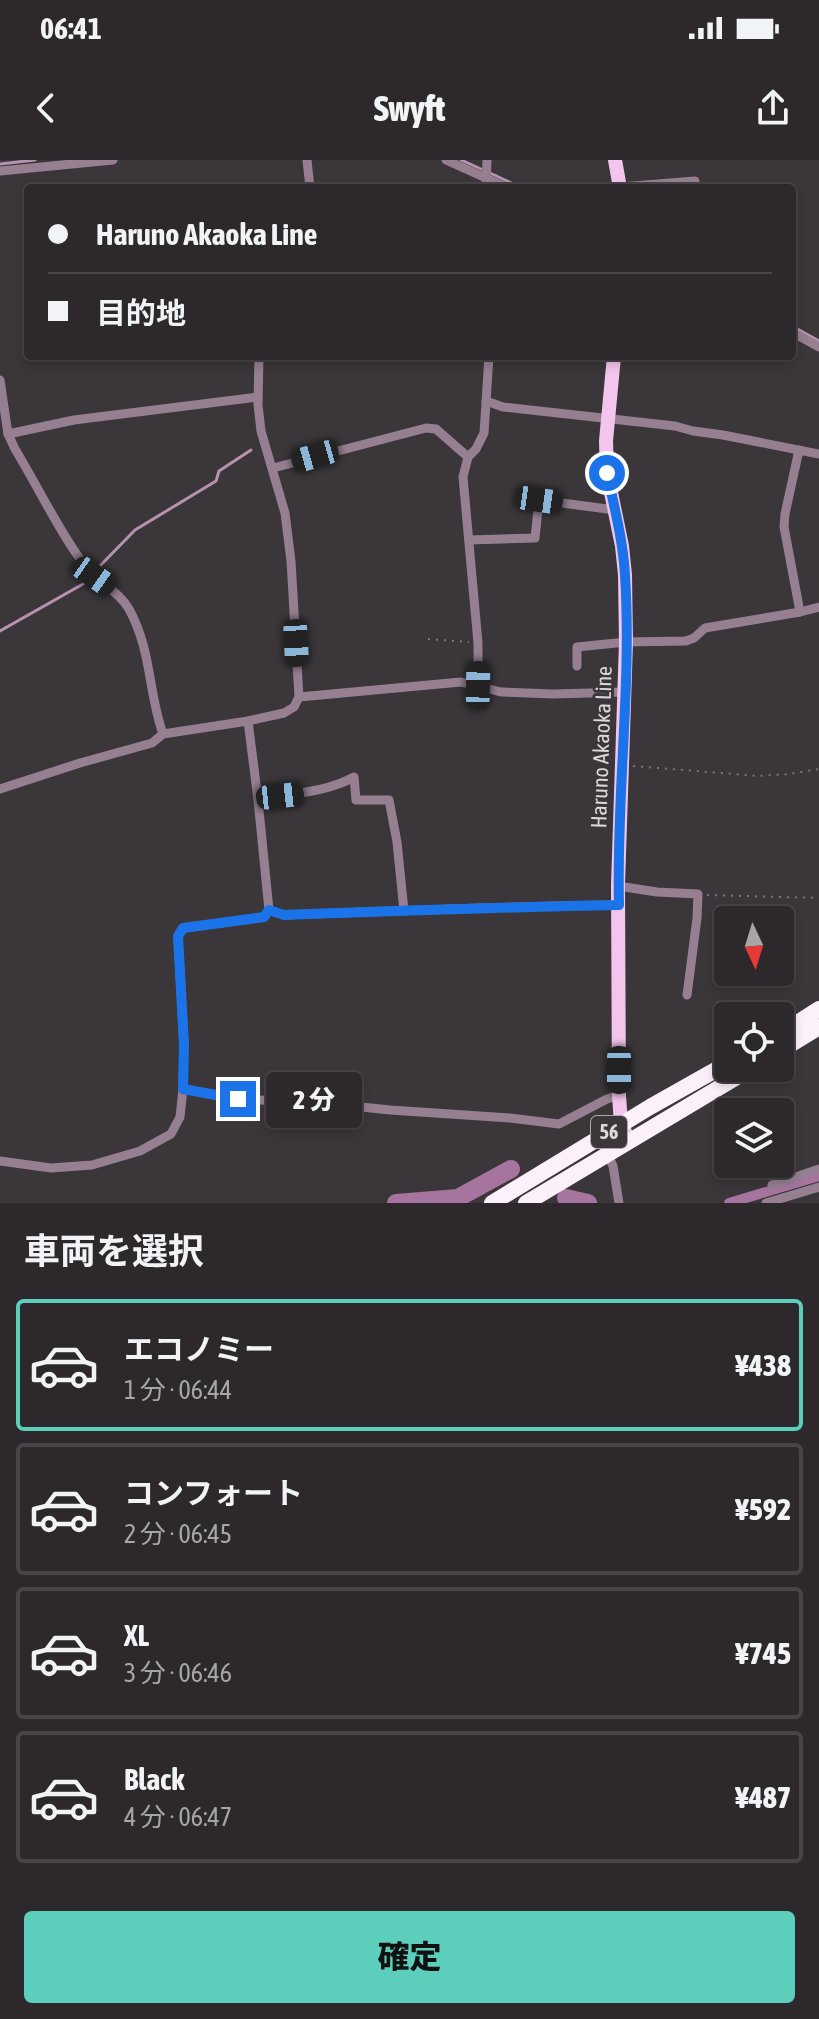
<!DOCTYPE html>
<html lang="ja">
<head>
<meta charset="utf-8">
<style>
	body { margin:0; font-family:"Asap Condensed","Noto Sans JP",sans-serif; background:#383437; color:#f1f3f6; height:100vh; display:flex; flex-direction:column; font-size:30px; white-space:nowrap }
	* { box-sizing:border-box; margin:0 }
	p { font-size:26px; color:#a6a6a9 }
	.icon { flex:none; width:44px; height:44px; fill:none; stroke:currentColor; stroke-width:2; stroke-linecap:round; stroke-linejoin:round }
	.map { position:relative; height:1043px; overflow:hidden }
	.sheet { display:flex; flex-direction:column; background:#2c282b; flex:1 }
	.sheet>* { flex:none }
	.guide { position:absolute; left:24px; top:24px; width:772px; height:176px; border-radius:8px; box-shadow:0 4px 12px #0003,0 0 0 2px #484447; display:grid; align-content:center; height:176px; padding:0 24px; background:#2c282b }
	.needle { width:52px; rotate:176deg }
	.fabs { position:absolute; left:714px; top:746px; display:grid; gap:16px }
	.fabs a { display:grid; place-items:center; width:80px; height:80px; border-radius:8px; background:#2c282b; box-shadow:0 4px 12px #0003,0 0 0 2px #484447; font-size:40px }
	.end { position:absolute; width:36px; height:36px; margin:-18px; border:10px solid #1a73e8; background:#fff; box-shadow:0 0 0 4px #fff }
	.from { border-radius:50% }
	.bubble { position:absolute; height:56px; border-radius:8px; background:#2c282b; box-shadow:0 4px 12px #0003,0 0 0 2px #484447; font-size:26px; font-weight:800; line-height:56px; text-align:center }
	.car { position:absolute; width:24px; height:48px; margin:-24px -12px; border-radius:10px; box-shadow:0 0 6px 2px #0007; background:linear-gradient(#222 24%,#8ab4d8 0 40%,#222 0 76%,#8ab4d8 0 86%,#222 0) }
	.guide b { display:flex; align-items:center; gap:28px; height:76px; font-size:30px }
	.guide b+b { border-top:2px solid #484447 }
	.guide i { width:20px; height:20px; background:#f1f3f6 }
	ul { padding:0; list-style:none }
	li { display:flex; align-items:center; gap:24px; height:132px; margin:0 16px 12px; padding:0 8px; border:4px solid #484447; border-radius:8px }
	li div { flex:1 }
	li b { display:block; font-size:30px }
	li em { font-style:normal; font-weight:800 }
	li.current { border-color:#5bcebc }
	li>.icon { width:72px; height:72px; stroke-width:1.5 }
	h2 { padding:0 24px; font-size:36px; line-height:96px }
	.primary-button { display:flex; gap:16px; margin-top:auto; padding:16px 24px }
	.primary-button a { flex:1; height:92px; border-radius:8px; background:#5bcebc; color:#111; font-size:32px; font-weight:800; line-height:92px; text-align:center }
	.status { display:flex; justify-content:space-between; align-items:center; height:56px; padding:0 40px; background:#2c282b; direction:ltr }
	.status svg { height:22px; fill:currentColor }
	header { display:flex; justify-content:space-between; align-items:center; height:104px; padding:0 24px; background:#2c282b; font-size:36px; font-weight:800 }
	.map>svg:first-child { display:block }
</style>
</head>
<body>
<div class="status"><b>06:41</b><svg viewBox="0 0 49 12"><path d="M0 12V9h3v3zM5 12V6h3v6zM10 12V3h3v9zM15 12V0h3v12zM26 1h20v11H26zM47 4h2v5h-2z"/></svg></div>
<header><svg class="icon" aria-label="back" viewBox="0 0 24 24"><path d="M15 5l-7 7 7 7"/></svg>Swyft<svg class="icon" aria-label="share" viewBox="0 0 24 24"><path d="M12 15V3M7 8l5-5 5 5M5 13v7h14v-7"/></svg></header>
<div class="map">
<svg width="819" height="1043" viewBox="0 0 819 1043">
	<rect width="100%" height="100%" fill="#3a3639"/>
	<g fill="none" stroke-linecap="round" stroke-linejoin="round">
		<!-- stream -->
		<g stroke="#b692b1" stroke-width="3">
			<polyline points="461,0 481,9"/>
			<polyline points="0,4 35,0"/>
			<polyline points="490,13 522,28"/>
			<polyline points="792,166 819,181"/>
			<polyline points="95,411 135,370 216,321 219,311 251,290"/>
			<polyline points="0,471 83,424 90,417"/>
		</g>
		<!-- canal -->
		<polyline stroke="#a6749f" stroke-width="10" points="729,1043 819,1016"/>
		<!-- river -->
		<g stroke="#a6749f" stroke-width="18">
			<polyline points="566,1038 588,1043"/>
			<polyline points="396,1043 458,1038 511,1009"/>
		</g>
		<!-- path -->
		<g stroke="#7b777a" stroke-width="2" stroke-dasharray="2 6" stroke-linecap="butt">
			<polyline points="428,479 469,482"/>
			<polyline points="633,606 758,616 789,614 819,609"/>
			<polyline points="707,735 819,738"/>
		</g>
		<!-- street -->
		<g stroke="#957f91" stroke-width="9">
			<polyline points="307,0 310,28"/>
			<polyline points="446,0 508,28"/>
			<polyline points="0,11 113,0"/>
			<polyline points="620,27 695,21"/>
			<polyline points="486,28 487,0"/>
			<polyline points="792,172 819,187"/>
			<path d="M 0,220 L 8,274 L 15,289 C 38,327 62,377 89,411 C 102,427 117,429 129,449 C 152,491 148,532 163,574"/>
			<polyline points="486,241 503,247 675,266 693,271 723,275 819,294"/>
			<polyline points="8,274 74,260 258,237"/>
			<polyline points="468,297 463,317 478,483 478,525"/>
			<polyline points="273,308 426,268 436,269 468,297 476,289 484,273 489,196"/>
			<polyline points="469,380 535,378 539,340 615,350"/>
			<polyline points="800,452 819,447"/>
			<polyline points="577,506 577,487 626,482 686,481 694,478 705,468 800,452 784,367 785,354 799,290"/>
			<polyline points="299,537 461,522 501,532 553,534 625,532"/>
			<polyline points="0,629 80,603 152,583 163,574 248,561 284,553 294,547 299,537 291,401 285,353 261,271 258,245 259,196"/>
			<path d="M 258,640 C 291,633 325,633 354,617 L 356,640 L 389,640 L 397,682 L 404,751"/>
			<polyline points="618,726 657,732 698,734 697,758 687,835"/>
			<path d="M 269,750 L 284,755 C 396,751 507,746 619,745"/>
			<polyline points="183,929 238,939 323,943 390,950 510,958 559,964 607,939 619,935"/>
			<polyline points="600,978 613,1006 619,1043"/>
			<polyline points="0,1001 51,1008 92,1005 140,991 171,974 180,957 183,929 184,885 178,776 183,768 264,757 269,750 258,640 248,561"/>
			<polyline points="772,1025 819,1009"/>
			<polyline points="766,1043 819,1027"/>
		</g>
		<!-- primary -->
		<g stroke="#f3c5ec" stroke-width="14">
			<polyline points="615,0 620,28"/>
			<polyline points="614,196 606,281 607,313 622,386 625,415 626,482 618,725 619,935 621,964 629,980"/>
		</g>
		<!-- highway -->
		<g stroke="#fcf1fa" stroke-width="16">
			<polyline points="780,874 819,849"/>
			<polyline points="780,891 819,867"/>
			<polyline points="492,1043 650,947 728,903"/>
			<polyline points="526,1043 752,908"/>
		</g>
	</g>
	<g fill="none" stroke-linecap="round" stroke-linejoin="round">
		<!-- route -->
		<path stroke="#1a73e8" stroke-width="10" d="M 238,939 L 183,929 L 184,885 L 178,776 L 183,768 L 264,757 L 269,750 L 284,755 C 396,751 507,747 619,745 C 616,635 632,525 625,415 C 623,380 614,346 607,313"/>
	</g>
	<g text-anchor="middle" stroke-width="6" stroke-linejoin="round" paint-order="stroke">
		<!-- shield labels -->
		<rect fill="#3a3639" stroke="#aba8ab" stroke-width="2" x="591" y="956" width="36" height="32" rx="6"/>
		<g font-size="20" font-weight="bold" fill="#dcd9dc">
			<text x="609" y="979">56</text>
		</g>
		<!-- street labels -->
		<g font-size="22" fill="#dcd9dc" stroke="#3a3639">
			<text transform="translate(601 587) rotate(-88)" y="8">Haruno Akaoka Line</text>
		</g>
	</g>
</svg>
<div class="fabs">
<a><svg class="needle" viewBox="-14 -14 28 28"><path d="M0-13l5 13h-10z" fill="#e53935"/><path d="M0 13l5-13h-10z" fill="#a6a6a9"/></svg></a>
<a><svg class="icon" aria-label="locate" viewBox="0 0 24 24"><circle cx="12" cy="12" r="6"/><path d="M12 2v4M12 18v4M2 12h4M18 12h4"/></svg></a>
<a><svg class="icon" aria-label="layers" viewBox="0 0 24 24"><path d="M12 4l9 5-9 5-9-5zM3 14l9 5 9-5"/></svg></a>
</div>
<i class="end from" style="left:607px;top:313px"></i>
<i class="end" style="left:238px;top:939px"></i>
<div class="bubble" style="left:266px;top:912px;width:96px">2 分</div>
<i class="car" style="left:315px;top:296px;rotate:254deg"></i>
<i class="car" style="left:539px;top:340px;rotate:98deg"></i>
<i class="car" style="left:94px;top:416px;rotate:125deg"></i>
<i class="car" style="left:296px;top:483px;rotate:177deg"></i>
<i class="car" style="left:478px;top:525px;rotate:1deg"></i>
<i class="car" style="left:280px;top:636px;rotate:84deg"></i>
<i class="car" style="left:619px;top:910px;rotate:180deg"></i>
<div class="guide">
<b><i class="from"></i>Haruno Akaoka Line</b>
<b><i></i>目的地</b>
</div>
</div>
<section class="sheet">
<h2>車両を選択</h2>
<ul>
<li class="current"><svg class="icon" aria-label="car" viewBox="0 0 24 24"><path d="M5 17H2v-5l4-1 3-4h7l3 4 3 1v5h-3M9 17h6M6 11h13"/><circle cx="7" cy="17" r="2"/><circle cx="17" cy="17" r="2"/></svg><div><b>エコノミー</b><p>1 分 · 06:44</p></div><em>¥438</em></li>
<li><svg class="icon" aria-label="car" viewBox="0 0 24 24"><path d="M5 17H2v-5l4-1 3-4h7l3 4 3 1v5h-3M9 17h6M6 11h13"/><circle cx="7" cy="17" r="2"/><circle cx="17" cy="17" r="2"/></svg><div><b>コンフォート</b><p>2 分 · 06:45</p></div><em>¥592</em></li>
<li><svg class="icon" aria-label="car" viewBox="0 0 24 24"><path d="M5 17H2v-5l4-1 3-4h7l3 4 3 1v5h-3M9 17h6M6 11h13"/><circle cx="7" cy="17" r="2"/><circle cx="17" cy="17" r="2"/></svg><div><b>XL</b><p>3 分 · 06:46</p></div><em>¥745</em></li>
<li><svg class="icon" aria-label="car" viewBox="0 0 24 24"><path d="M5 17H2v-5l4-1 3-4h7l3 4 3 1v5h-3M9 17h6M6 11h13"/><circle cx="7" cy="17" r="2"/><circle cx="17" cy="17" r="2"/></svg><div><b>Black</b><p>4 分 · 06:47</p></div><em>¥487</em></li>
</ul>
<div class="primary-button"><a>確定</a></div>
</section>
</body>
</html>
